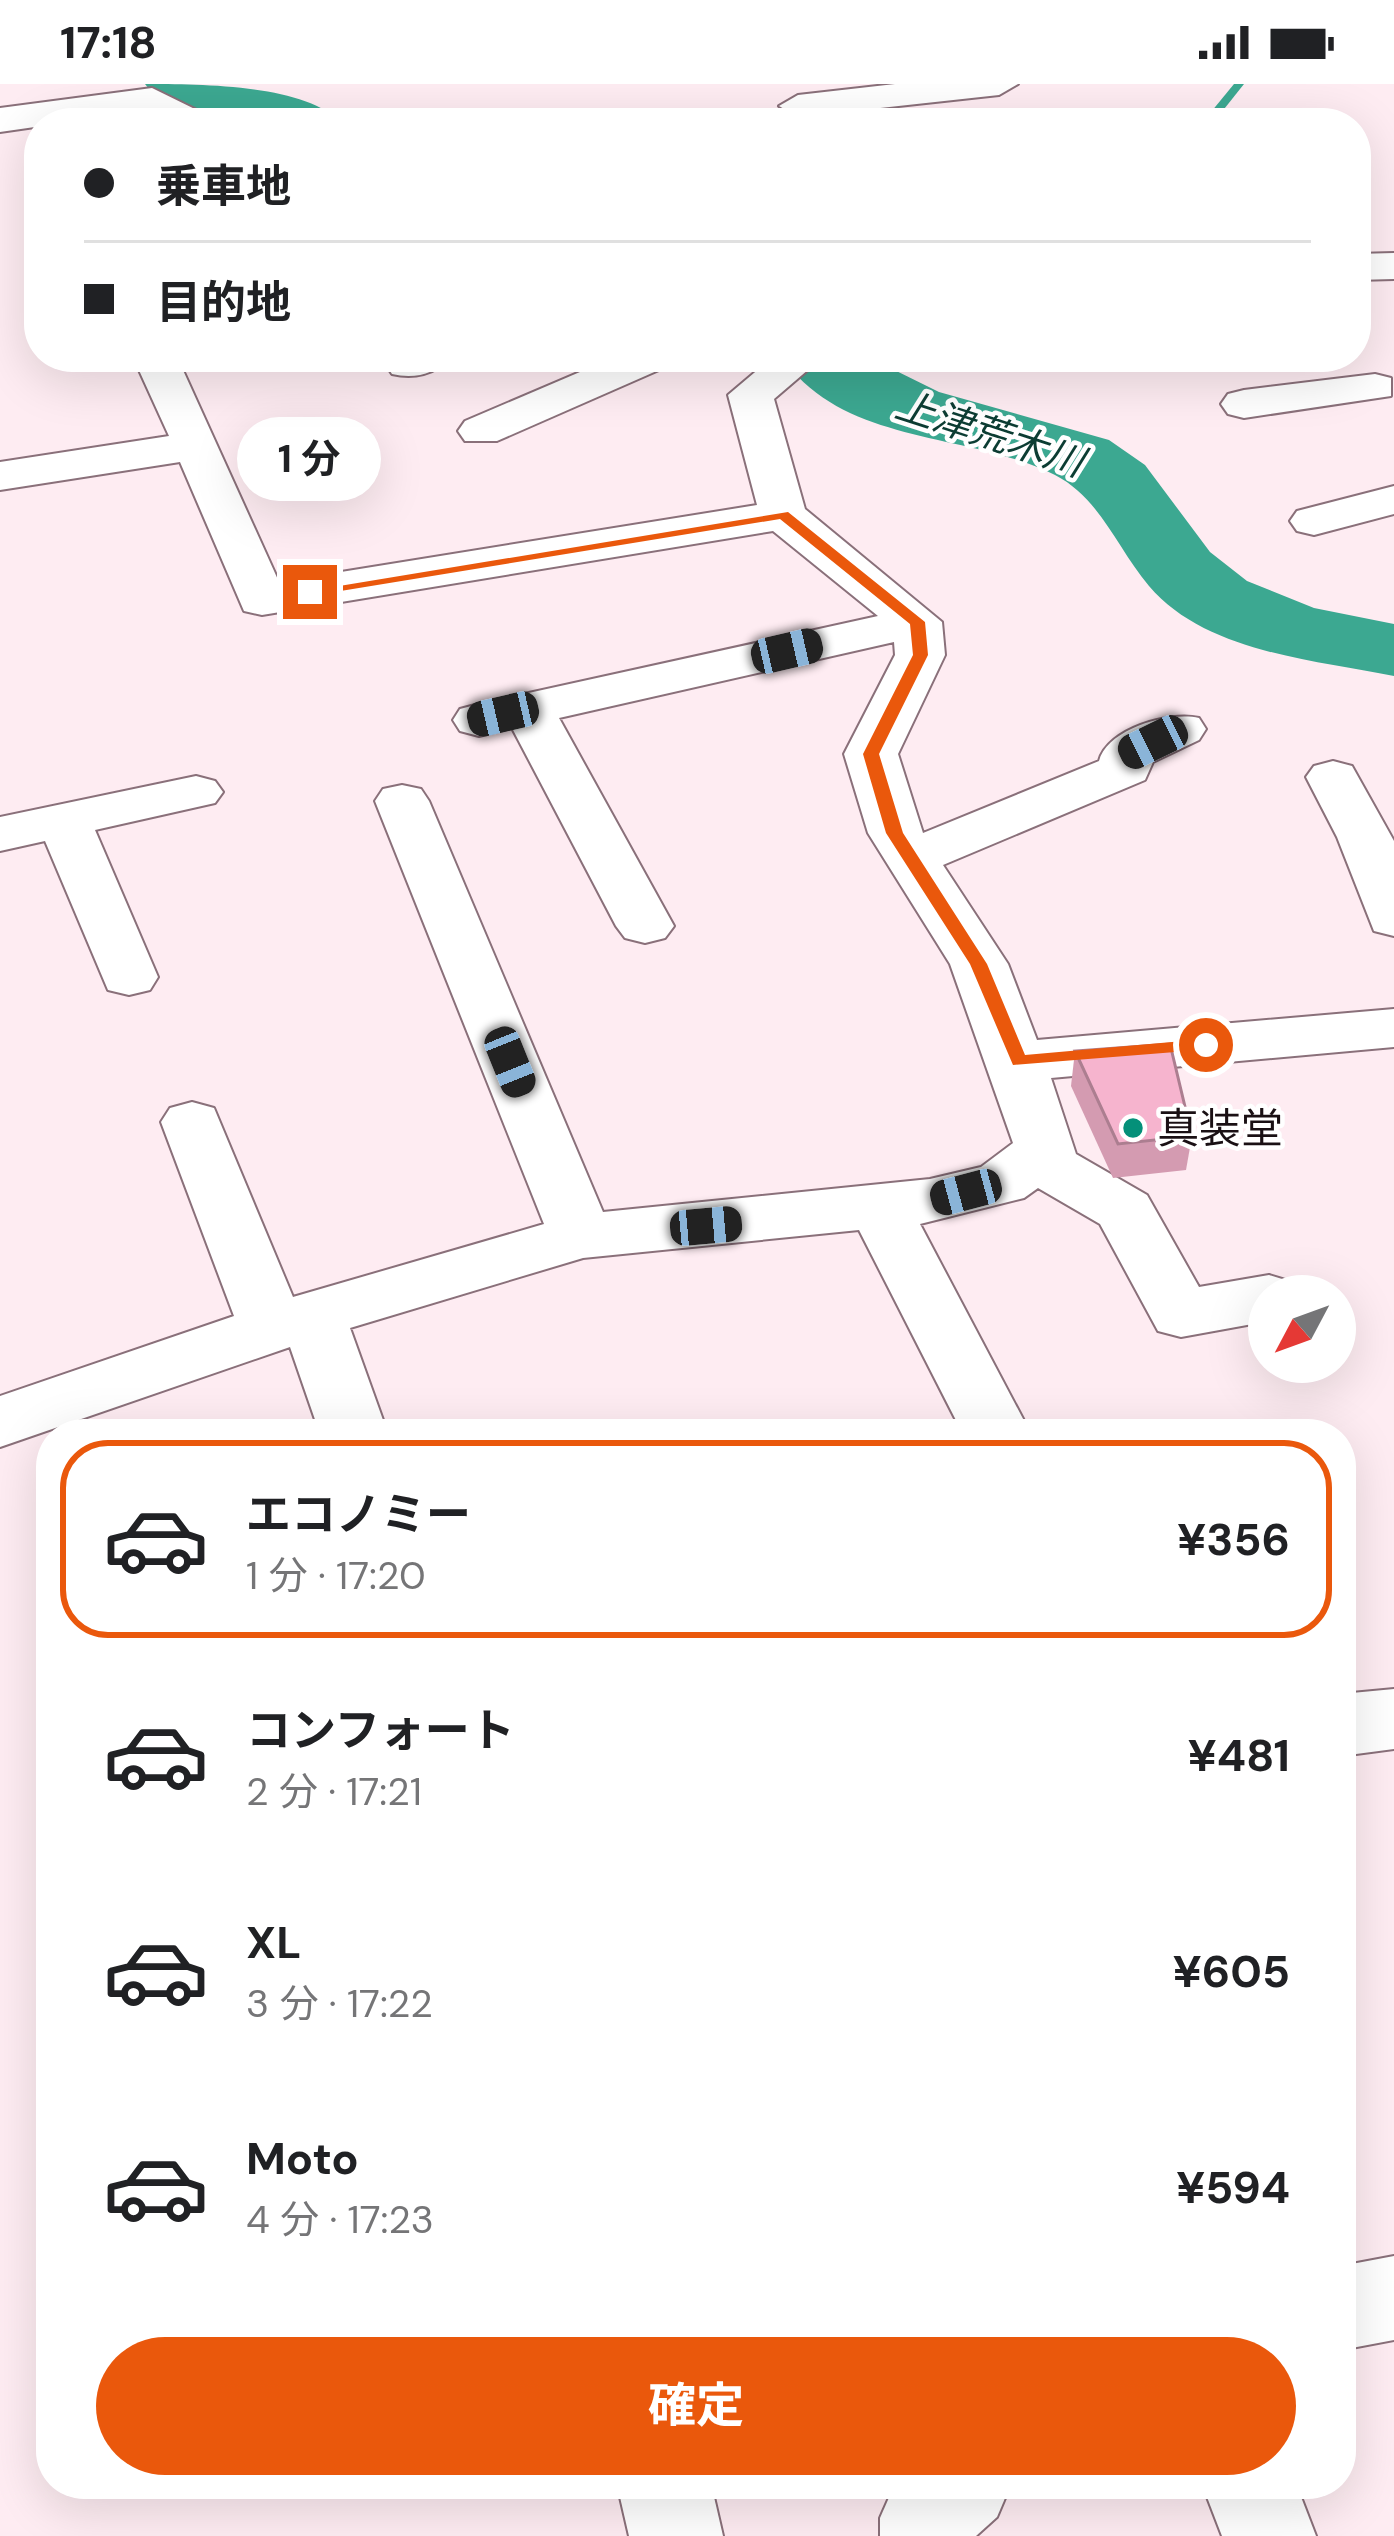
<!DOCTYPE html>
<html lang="ja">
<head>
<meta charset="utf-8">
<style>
	body { margin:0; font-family:"DM Sans","Noto Sans JP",sans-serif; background:#f6f6f6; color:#202124; height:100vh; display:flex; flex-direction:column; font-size:45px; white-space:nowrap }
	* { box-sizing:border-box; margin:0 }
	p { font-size:39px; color:#757577 }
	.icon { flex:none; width:66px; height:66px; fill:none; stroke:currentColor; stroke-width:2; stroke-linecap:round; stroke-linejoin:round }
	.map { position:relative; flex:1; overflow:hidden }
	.sheet { position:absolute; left:36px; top:1335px; width:1320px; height:1080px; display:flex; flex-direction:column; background:#fff; border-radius:48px; box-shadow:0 12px 48px #0002 }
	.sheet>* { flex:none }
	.top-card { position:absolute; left:24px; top:24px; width:1347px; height:264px; border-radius:48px; box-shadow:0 12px 48px #0002; display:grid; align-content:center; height:264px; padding:0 60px; background:#fff }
	.needle { width:78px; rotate:229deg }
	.fabs { position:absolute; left:1248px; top:1191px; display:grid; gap:24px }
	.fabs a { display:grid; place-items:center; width:108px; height:108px; border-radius:50%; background:#fff; box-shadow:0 12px 48px #0002; font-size:60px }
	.end { position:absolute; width:54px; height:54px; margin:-27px; border:15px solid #ea580c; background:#fff; box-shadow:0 0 0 6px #fff }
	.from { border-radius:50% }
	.bubble { position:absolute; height:84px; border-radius:42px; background:#fff; box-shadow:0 12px 48px #0002; font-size:39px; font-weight:700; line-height:84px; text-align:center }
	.car { position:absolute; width:36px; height:72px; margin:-36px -18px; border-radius:15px; box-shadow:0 0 9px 3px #0007; background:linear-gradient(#222 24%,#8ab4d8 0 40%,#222 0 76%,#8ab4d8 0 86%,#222 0) }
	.top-card b { display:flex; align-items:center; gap:42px; height:114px; font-size:45px }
	.top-card b+b { border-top:3px solid #e0e0e0 }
	.top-card i { width:30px; height:30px; background:#202124 }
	ul { padding:21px 0 0; list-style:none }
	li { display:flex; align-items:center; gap:36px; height:198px; margin:0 24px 18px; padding:0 36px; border:6px solid transparent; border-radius:48px }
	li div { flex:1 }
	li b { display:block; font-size:45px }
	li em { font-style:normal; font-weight:700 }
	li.selected { border-color:#ea580c }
	li>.icon { width:108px; height:108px; stroke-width:1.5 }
	.primary-button { display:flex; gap:24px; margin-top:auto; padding:24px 60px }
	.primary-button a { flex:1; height:138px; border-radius:72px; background:#ea580c; color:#fff; font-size:48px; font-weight:700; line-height:138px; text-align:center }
	.status { display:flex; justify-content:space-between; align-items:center; height:84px; padding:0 60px; background:#fff; direction:ltr }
	.status svg { height:33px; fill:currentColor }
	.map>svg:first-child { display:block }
</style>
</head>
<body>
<div class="status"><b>17:18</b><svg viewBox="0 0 49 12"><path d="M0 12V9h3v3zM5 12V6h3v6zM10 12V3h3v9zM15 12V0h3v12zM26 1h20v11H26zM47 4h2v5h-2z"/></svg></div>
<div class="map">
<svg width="1394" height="2452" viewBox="0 0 1394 2452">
	<rect width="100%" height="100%" fill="#feecf2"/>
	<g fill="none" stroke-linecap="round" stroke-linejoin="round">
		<!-- stream -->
		<polygon fill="#3ca891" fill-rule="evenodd" points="1234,0 1244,0 1213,39 1202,39"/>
		<!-- river -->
		<g fill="#3ca891" fill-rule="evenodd">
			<path d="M 145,0 C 196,0 309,0 340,39 C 289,39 177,46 145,0 Z"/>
			<path d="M 782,273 L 868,273 L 939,308 L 1109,356 L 1145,381 L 1210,468 L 1247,497 L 1314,524 L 1394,540 L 1394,592 C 1313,576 1205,568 1149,502 C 1117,464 1100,414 1055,391 C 967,347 843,362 782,273 Z"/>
		</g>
		<!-- minor casing -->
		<g stroke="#8a707a" stroke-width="4">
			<g id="minor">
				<polygon points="895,0 1018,0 999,11 798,33 779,22 798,11"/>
				<polygon points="152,4 207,31 212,39 165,39 146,27 0,48 0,24"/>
				<polygon points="1394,169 1394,195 1356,196 1356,170"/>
				<path d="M 133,273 L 177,273 L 279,498 L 757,421 L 728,311 L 773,273 L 823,273 L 774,315 L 805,425 L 942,538 L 945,571 L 898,670 L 923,749 L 1099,677 C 1107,645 1169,627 1199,634 L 1206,645 L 1199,656 L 1153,678 L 1145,696 L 943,781 L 1008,880 L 1037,956 L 1394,925 L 1394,963 L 1051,994 L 1076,1070 L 1147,1111 L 1199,1203 L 1269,1191 L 1292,1198 L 1301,1212 L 1269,1212 L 1269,1237 L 1181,1253 L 1158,1247 L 1100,1140 L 1038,1104 L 1024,1114 L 920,1140 L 1031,1350 L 963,1350 L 859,1146 L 583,1174 L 350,1244 L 388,1350 L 320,1350 L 290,1263 L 0,1363 L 0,1312 L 234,1232 L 161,1038 L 170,1024 L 192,1018 L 214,1024 L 293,1213 L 544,1140 L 375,717 L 383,705 L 402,701 L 421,705 L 429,717 L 603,1128 L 930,1095 L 981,1083 L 1013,1059 L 950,880 L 868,749 L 844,670 L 895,571 L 894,558 L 559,634 L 674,842 L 665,854 L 645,859 L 625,854 L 616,842 L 512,644 L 479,652 L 460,647 L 453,636 L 460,625 L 479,620 L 878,532 L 773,447 L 262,531 L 244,527 L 180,378 L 0,406 L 0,378 L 169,352 Z"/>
				<path d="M 391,273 L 449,273 C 436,291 413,295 392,290 L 386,281 Z"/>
				<polygon points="615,273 674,273 668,282 497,357 465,357 458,347 465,337"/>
				<polygon points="1375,290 1391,294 1391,312 1244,334 1228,330 1221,320 1228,310 1244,306"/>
				<polygon points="1394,402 1394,430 1314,451 1297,447 1290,437 1297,427"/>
				<polygon points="1333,677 1352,682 1394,757 1394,852 1374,847 1337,753 1306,693 1314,682"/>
				<polygon points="196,692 215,697 223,708 215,719 95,746 158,893 150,906 129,911 108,906 45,757 0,767 0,733"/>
				<polygon points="1394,1605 1394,1665 1341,1672 1341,1610"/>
				<polygon points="1394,2172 1394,2256 1341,2266 1341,2182"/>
				<polygon points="617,2400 711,2400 723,2452 629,2452"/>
				<polygon points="895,2400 1011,2400 997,2433 976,2452 880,2452 880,2434"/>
				<polygon points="1202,2400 1296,2400 1316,2452 1222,2452"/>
			</g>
		</g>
		<!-- minor -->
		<use href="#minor" fill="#fff" fill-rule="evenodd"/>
	</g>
	<!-- wall -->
	<polygon fill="#d49bb1" points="1075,967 1192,1052 1186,1086 1113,1094 1071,1002"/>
	<!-- building -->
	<polygon fill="#f6b4ce" stroke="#ac7e90" stroke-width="3" points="1170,960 1192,1052 1118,1060 1075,967"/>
	<!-- route -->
	<polygon fill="#ea580c" points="788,428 925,538 928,571 879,670 903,749 987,880 1025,971 1206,955 1213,957 1213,965 1013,981 970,880 886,749 863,670 913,571 910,540 780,435 310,512 303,508"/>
	<!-- markers -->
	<circle fill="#049079" stroke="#fff" stroke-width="4.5" cx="1133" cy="1044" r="12"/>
	<g text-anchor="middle" stroke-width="9" stroke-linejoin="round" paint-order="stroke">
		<!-- far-water labels -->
		<g font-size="39" font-style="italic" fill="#0c3d33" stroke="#fff">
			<text transform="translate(990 349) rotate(18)" y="14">上津荒木川</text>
		</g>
		<!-- poi labels -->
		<g font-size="42" fill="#1a1014" stroke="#fff" text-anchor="start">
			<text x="1157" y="1059">真装堂</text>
		</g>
	</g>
</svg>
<div class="fabs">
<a><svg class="needle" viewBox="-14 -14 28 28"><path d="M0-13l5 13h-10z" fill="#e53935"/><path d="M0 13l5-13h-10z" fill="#757577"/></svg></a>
</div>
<i class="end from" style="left:1206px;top:961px"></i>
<i class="end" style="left:310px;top:508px"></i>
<div class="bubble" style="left:237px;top:333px;width:144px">1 分</div>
<i class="car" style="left:787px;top:567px;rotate:77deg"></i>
<i class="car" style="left:503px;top:630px;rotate:257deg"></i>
<i class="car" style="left:1153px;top:658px;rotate:244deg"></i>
<i class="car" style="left:510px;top:978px;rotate:158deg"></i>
<i class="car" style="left:966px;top:1108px;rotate:255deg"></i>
<i class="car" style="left:706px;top:1142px;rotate:85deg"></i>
<div class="top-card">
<b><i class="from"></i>乗車地</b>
<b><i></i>目的地</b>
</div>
<section class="sheet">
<ul>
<li class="selected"><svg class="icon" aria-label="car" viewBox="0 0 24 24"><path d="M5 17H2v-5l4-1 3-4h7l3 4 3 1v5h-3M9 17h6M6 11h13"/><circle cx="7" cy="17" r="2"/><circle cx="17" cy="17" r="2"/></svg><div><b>エコノミー</b><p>1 分 · 17:20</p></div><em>¥356</em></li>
<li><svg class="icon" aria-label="car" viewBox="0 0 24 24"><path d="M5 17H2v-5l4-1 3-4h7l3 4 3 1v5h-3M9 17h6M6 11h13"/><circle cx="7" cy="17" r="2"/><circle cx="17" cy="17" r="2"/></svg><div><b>コンフォート</b><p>2 分 · 17:21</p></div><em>¥481</em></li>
<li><svg class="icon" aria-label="car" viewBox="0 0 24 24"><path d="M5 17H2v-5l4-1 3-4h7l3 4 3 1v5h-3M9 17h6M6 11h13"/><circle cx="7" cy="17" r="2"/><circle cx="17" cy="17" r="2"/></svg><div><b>XL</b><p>3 分 · 17:22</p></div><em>¥605</em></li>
<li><svg class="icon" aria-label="car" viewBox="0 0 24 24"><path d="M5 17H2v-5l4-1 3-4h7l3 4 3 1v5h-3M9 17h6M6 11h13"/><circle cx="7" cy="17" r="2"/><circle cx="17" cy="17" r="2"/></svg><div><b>Moto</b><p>4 分 · 17:23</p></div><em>¥594</em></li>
</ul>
<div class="primary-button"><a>確定</a></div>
</section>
</div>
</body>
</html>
